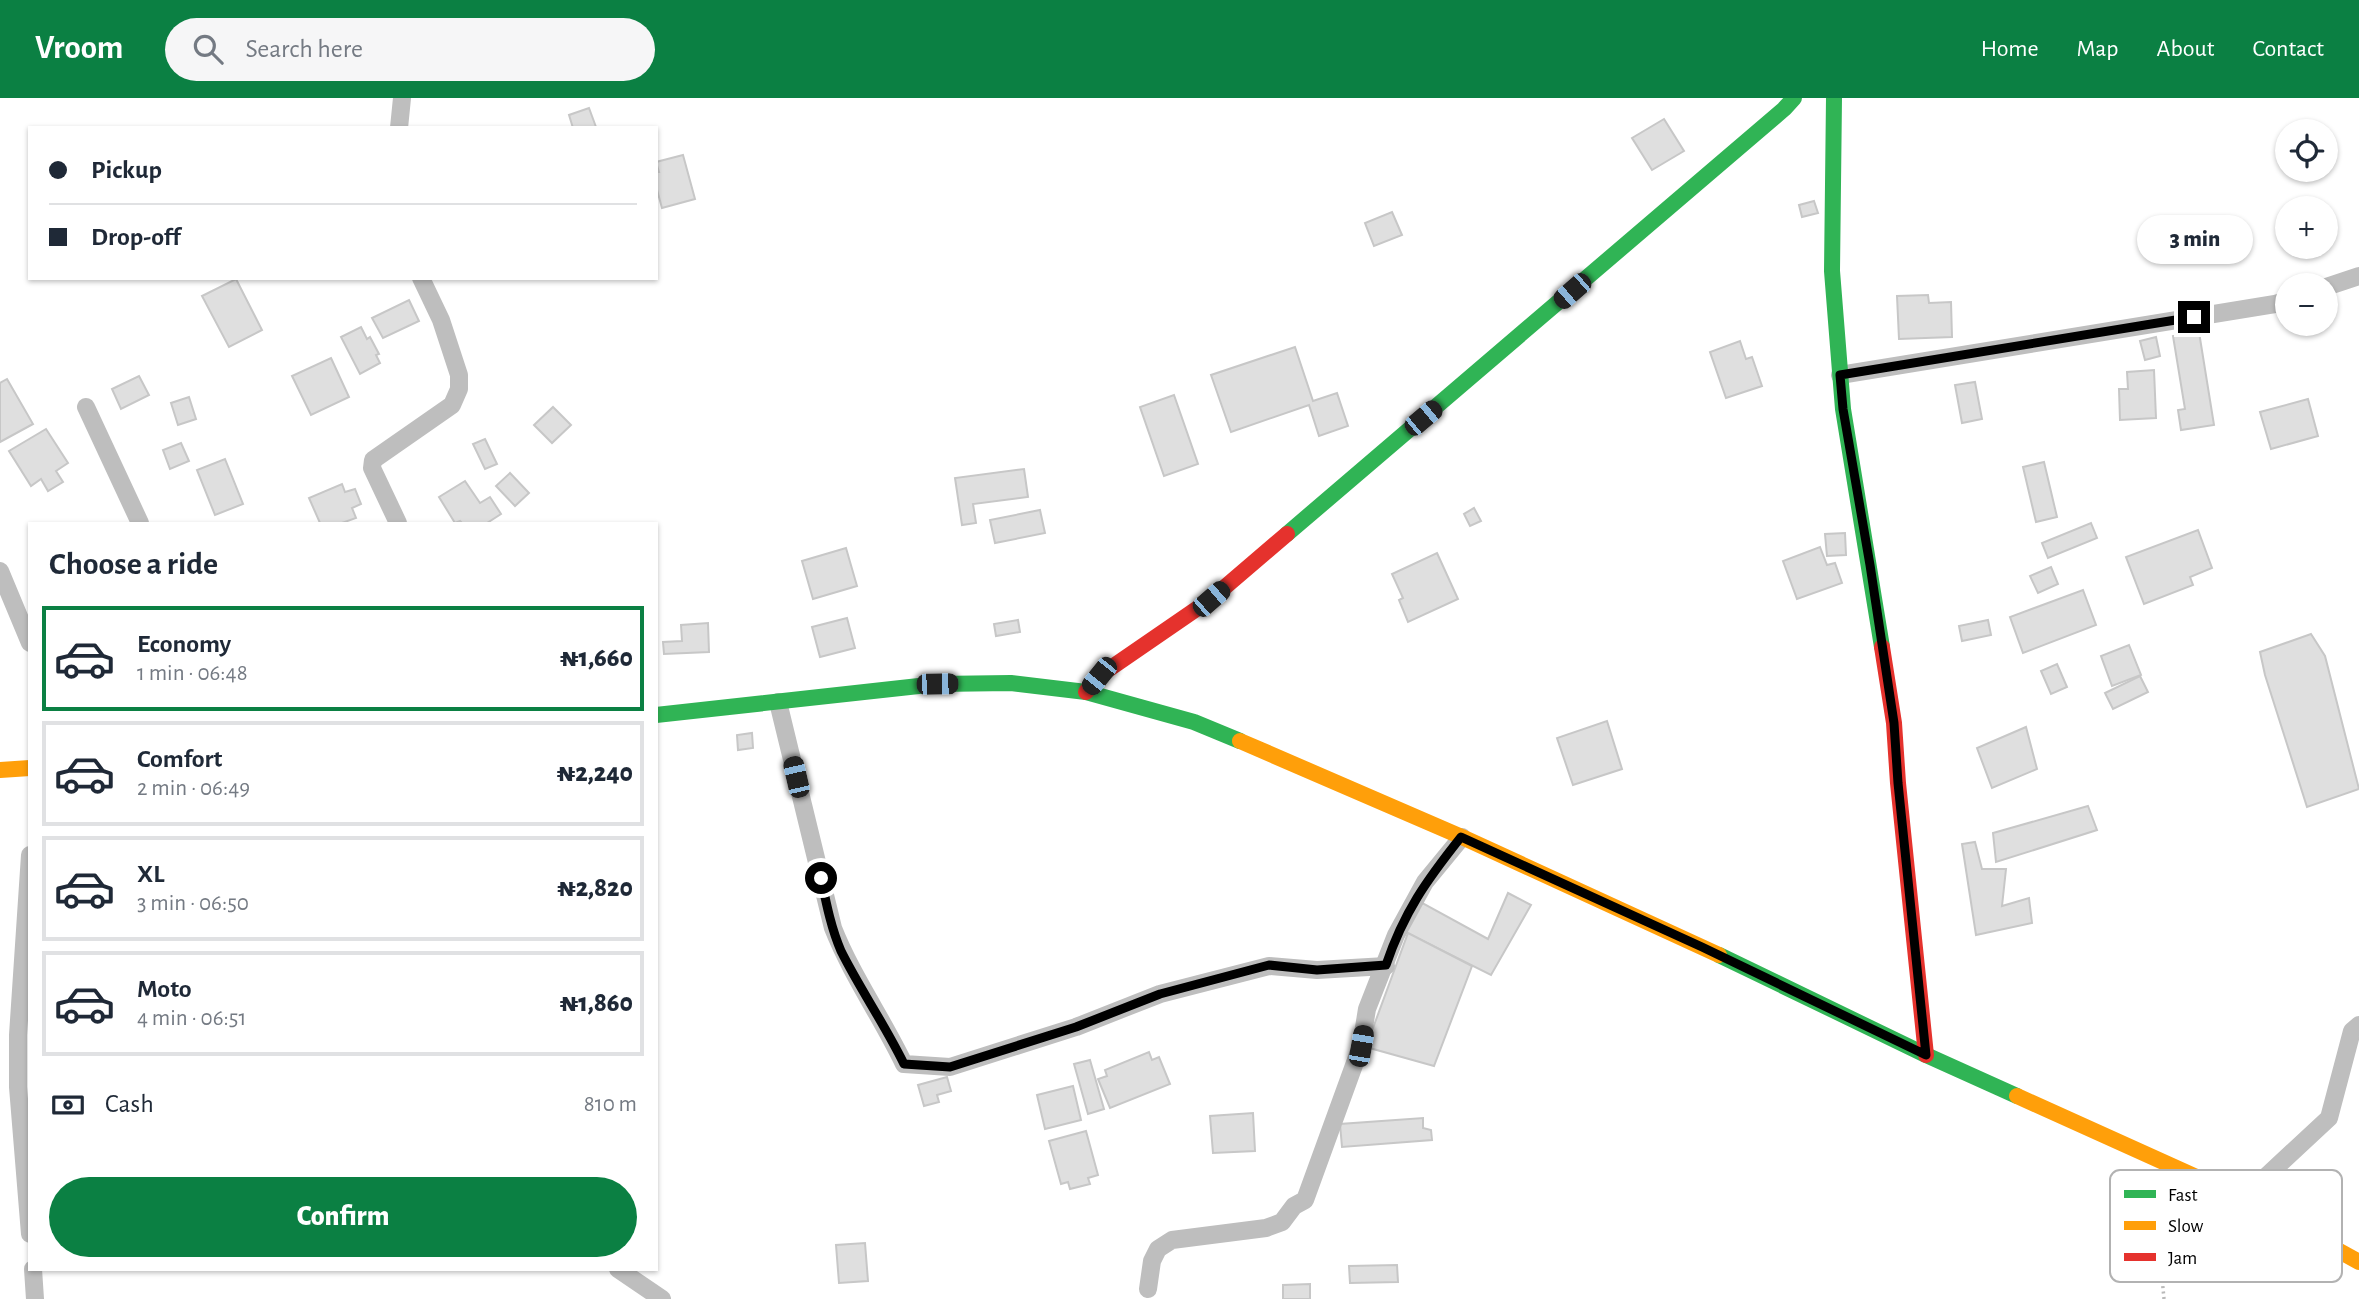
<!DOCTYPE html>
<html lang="en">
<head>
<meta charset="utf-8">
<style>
	body { margin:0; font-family:"Alegreya Sans",sans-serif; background:#f6f6f7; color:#1f2937; height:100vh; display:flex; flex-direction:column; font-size:26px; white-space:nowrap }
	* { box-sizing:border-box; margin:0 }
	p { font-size:23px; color:#747a83 }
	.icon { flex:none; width:38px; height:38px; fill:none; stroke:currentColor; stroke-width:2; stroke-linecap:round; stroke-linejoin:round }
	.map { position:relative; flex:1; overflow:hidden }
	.sheet { position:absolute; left:28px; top:424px; width:630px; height:749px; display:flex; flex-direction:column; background:#fff; border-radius:0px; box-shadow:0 2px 5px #0004 }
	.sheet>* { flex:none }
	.top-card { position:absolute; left:28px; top:28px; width:630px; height:154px; border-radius:0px; box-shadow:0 2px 5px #0004; display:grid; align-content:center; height:154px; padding:0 21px; background:#fff }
	.buttons { position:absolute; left:2275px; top:21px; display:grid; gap:14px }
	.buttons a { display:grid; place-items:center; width:63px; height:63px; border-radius:50%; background:#fff; box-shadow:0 2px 5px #0004; font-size:35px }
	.end { position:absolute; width:32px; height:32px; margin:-16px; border:9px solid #000; background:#fff; box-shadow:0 0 0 4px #fff }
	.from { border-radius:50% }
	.bubble { position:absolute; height:49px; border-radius:24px; background:#fff; box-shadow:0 2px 5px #0004; font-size:23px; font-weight:800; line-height:49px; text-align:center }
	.car { position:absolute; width:21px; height:42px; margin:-21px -10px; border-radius:9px; box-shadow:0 0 5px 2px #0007; background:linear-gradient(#222 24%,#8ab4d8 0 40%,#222 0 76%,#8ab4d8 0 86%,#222 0) }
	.top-card b { display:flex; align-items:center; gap:24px; height:66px; font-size:26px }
	.top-card b+b { border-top:2px solid #e0e1e3 }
	.top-card i { width:18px; height:18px; background:#1f2937 }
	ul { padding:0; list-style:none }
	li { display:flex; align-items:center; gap:21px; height:105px; margin:0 14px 10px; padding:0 7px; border:4px solid #e0e1e3; border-radius:0px }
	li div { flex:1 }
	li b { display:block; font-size:26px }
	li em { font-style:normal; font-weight:800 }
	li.on { border-color:#0b8043 }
	li>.icon { width:63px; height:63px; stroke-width:1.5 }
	h2 { padding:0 21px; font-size:32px; line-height:84px }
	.pay { display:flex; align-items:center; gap:18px; height:77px; padding:0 21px; font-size:26px }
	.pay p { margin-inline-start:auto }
	.cta { display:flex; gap:14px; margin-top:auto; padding:14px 21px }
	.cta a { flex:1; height:80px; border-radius:42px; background:#0b8043; color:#fff; font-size:28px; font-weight:800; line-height:80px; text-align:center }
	header { display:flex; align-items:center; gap:42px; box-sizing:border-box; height:98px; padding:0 35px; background:#0b8043; color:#fff }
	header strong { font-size:33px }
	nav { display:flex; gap:38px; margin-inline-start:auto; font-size:24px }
	.search { width:490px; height:63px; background:#f6f6f7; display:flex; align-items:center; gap:18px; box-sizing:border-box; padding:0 24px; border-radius:38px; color:#747a83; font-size:26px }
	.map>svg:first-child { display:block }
</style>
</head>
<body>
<header>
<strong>Vroom</strong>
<div class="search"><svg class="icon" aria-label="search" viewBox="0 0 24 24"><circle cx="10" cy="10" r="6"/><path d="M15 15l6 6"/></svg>Search here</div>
<nav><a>Home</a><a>Map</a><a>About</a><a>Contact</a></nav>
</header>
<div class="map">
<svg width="2359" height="1201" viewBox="0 0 2359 1201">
	<rect width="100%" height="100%" fill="#fff"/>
	<!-- building -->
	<g fill="#dfdfdf" stroke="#c7c7c7" stroke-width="2">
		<polygon points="589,10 596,29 573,30 569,17"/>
		<polygon points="1664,21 1684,53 1652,72 1632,40"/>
		<polygon points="683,57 695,101 662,110 656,88 656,74 659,74 656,64"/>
		<polygon points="1814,103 1818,115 1802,119 1799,107"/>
		<polygon points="1392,114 1402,137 1374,148 1365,125"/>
		<polygon points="236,181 262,232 229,249 202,198"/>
		<polygon points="1928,197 1929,205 1951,204 1952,239 1899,241 1897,198"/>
		<polygon points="409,202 419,223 383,240 372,220"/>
		<polygon points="361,229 367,241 370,239 379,256 376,257 380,265 360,276 341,239"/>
		<polygon points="2199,234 2214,327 2181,332 2178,312 2185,311 2173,238"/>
		<polygon points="2156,239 2160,258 2145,262 2140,243"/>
		<polygon points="1740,243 1746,261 1752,259 1762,288 1726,300 1710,254"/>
		<polygon points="1295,249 1313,303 1337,295 1348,328 1319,338 1309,307 1231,334 1211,277"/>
		<polygon points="331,260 349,299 311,317 292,278"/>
		<polygon points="2154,272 2156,320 2120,322 2119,291 2128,291 2127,274"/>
		<polygon points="139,278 149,297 121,311 112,291"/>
		<polygon points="7,281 33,326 0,344 0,285"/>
		<polygon points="1975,284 1982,321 1962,325 1955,287"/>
		<polygon points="1174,297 1198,366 1164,378 1140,309"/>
		<polygon points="189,299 196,321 178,327 171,305"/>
		<polygon points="2308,301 2318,338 2271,351 2260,314"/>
		<polygon points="553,309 571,327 552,345 534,327"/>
		<polygon points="46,331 68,365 56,373 63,384 48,393 41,381 31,388 9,353"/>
		<polygon points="485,341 497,366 485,371 473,346"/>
		<polygon points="181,345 189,363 170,371 163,352"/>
		<polygon points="225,361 243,406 215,417 197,372"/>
		<polygon points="2044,364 2057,419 2036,424 2023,369"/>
		<polygon points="1024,371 1028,399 973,406 976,425 962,427 955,380"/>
		<polygon points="510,375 529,395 515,408 496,388"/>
		<polygon points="465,383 480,405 490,399 501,416 487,425 462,425 460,423 455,425 439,399"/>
		<polygon points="342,386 345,394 355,391 361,406 352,410 356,420 342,425 320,425 309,400"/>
		<polygon points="1474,410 1481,423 1470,428 1464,416"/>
		<polygon points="1040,412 1045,435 995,445 990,422"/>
		<polygon points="2091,425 2097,440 2048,460 2042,445"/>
		<polygon points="2198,432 2212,470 2190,479 2193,487 2144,506 2126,459"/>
		<polygon points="1845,435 1846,457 1827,458 1825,436"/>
		<polygon points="1820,449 1827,467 1835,465 1842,485 1797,501 1783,463"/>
		<polygon points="846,450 857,488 813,501 802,463"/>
		<polygon points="1437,455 1458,501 1408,524 1399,502 1403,500 1392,476"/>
		<polygon points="2051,469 2058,486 2038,495 2030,478"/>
		<polygon points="2083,492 2096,527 2023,555 2010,519"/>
		<polygon points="847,520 855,550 820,559 812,529"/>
		<polygon points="1018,522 1020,534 996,538 994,526"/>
		<polygon points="1988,522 1991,537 1962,543 1959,528"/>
		<polygon points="708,525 709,554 664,556 663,544 682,543 681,527"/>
		<polygon points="2311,536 2325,558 2359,691 2307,709 2265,577 2260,554"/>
		<polygon points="2129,547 2141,577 2112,588 2101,558"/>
		<polygon points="2057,566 2067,589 2051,596 2041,573"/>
		<polygon points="2140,578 2148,594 2113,611 2105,595"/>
		<polygon points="1607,623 1622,671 1573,687 1557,640"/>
		<polygon points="2026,629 2037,671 1992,690 1977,650"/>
		<polygon points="752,635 753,650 738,652 737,637"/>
		<polygon points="2088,708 2097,732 1996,764 1993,735"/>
		<polygon points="1975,744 1982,771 2006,771 2002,808 2029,800 2032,825 1976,837 1962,746"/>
		<polygon points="1508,795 1531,807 1491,877 1401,832 1417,802 1488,841"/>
		<polygon points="1408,835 1472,868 1434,968 1366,949"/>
		<polygon points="1149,954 1152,962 1159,959 1170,986 1110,1010 1098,981 1107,978 1105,972"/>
		<polygon points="1090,962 1104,1011 1088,1016 1074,966"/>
		<polygon points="947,979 951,993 937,997 939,1004 924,1008 918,987"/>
		<polygon points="1073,988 1081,1022 1045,1031 1037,997"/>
		<polygon points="1253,1015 1255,1053 1213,1055 1210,1018"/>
		<polygon points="1423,1020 1423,1030 1431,1032 1432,1042 1342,1049 1340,1026"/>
		<polygon points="1086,1033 1098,1077 1088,1080 1090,1086 1070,1091 1068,1084 1061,1086 1049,1043"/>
		<polygon points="865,1145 868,1183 839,1185 836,1147"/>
		<polygon points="1397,1167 1398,1184 1350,1185 1349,1168"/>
		<polygon points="1310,1186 1310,1201 1283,1201 1283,1187"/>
	</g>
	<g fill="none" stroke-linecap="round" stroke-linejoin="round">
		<!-- path -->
		<polyline stroke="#b9b9b9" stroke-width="3.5" stroke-dasharray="2 3.5" stroke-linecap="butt" points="2164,1201 2160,1158 2185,1096"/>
		<!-- street -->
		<g stroke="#bebebe" stroke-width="18">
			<polyline points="399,30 402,0"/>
			<polyline points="2326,189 2359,178"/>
			<polyline points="1840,277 2275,206 2287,202"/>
			<polyline points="86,309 140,425"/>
			<polyline points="398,425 372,370 373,362 452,307 459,291 459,277 441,222 421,180"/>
			<polyline points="0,473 30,545"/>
			<path d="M 778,604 L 833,830 C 852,878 882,920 904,966 L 950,969 L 1076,929 L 1160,896 L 1269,868 L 1317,872 L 1386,868"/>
			<polyline points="30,757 18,937 18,989 30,1136"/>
			<polyline points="2243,1100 2329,1020 2352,933 2359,927"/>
			<polyline points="33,1171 35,1201"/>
			<polyline points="618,1171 662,1201"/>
			<polyline points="1148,1191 1152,1163 1158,1151 1172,1142 1266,1130 1282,1124 1294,1108 1305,1102 1361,948 1367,911 1396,837 1425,784 1462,739"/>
		</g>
		<!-- fast -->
		<g stroke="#30b455" stroke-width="16">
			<polyline points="1834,0 1832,173 1843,311 1882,549"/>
			<polyline points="1287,436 1784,11 1794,0"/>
			<polyline points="656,617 937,586 1011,585 1086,594 1194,624 1240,643"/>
			<polyline points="1719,857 1926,957 2017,998"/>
		</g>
		<!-- slow -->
		<g stroke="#ff9f0a" stroke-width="16">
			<polyline points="1240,643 1462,739 1719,857"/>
			<polyline points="0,672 30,670"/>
			<polyline points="2017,998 2243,1100 2359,1164"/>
		</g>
		<!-- jam -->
		<g stroke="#e5322d" stroke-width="16">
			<polyline points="1882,549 1894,625 1898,685 1926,957"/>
			<polyline points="1086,594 1099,578 1211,501 1287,436"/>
		</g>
	</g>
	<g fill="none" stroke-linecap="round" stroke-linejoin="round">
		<!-- route -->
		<path stroke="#000" stroke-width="9" d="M 821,780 C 826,804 831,830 841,853 C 860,891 885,927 904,966 L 950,969 L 1076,929 L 1160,896 L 1269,867 L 1317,872 L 1386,867 C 1404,814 1426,783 1461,739 L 1702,849 L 1926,957 L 1898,685 L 1894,625 L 1870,467 L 1843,311 L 1840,277 L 2194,219"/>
	</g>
	<!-- legend -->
	<rect x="2110" y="1072" width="232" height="112" rx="10" fill="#fff" stroke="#b2b2b2" stroke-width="2"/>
	<rect x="2124" y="1092" width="32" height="8" fill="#30b455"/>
	<rect x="2124" y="1123" width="32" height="9" fill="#ff9f0a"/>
	<rect x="2124" y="1155" width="32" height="8" fill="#e5322d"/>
	<g font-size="19" fill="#000">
		<text x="2168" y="1103">Fast</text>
		<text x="2168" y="1134">Slow</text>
		<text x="2168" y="1166">Jam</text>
	</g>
</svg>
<div class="buttons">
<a><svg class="icon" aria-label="locate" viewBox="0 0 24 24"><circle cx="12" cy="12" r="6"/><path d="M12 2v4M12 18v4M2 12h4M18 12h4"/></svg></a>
<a>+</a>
<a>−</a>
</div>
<i class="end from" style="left:821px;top:780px"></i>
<i class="end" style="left:2194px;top:219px"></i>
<div class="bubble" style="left:2137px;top:117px;width:116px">3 min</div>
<i class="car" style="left:1572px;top:193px;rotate:229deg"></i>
<i class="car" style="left:1423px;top:320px;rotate:50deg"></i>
<i class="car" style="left:1211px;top:501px;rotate:49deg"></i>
<i class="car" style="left:1099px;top:578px;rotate:219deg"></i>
<i class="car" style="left:937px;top:586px;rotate:89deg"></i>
<i class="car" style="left:796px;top:679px;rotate:347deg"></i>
<i class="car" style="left:1361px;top:948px;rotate:10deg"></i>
<div class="top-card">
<b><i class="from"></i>Pickup</b>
<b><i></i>Drop-off</b>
</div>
<section class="sheet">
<h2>Choose a ride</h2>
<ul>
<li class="on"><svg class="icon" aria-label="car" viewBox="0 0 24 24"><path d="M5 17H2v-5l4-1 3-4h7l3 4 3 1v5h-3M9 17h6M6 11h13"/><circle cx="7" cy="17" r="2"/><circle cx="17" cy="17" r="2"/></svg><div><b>Economy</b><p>1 min · 06:48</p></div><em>₦1,660</em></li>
<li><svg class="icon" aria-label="car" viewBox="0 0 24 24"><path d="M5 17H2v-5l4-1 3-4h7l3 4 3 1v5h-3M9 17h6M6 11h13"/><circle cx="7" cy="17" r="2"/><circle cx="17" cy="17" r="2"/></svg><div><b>Comfort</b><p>2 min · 06:49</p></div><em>₦2,240</em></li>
<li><svg class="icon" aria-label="car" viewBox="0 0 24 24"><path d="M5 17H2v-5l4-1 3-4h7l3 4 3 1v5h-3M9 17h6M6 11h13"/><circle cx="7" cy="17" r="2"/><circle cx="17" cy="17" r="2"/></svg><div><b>XL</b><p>3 min · 06:50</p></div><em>₦2,820</em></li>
<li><svg class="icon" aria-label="car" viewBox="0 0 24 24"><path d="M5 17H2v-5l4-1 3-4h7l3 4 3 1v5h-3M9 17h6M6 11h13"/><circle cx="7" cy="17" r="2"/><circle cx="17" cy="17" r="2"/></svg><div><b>Moto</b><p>4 min · 06:51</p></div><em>₦1,860</em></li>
</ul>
<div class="pay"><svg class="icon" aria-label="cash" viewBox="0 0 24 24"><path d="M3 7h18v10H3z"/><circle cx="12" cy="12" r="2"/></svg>Cash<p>810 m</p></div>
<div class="cta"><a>Confirm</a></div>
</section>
</div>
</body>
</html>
